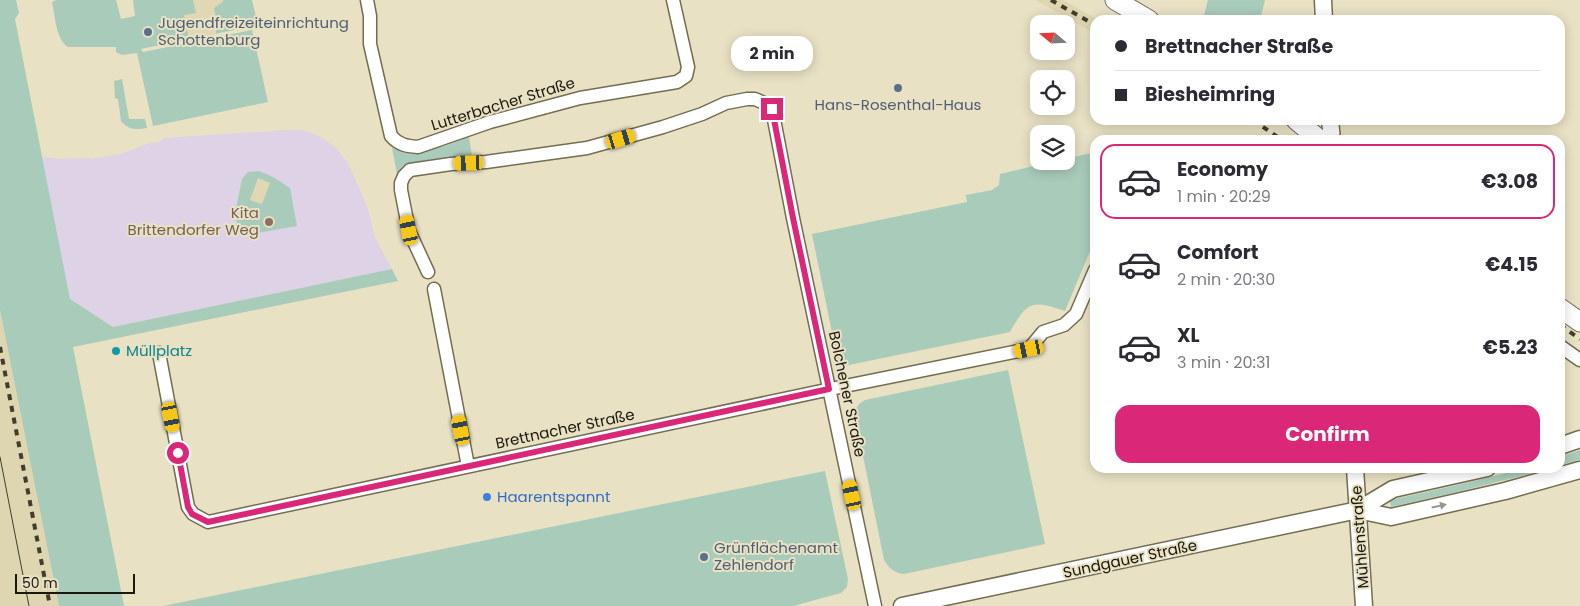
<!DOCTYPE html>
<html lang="en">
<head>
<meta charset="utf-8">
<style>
	body { margin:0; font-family:Poppins,sans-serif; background:#f2f2f3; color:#2b2b33; height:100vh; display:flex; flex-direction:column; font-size:19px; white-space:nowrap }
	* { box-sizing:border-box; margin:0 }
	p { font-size:16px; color:#7c7c81 }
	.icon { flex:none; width:28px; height:28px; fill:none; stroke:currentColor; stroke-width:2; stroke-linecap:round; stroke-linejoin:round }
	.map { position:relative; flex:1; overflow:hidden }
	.details { position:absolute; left:1090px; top:135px; width:475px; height:338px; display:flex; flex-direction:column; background:#fff; border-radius:15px; box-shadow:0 2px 12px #0003 }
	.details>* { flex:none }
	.top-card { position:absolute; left:1090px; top:15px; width:475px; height:110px; border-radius:15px; box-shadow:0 2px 12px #0003; display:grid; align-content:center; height:110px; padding:0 25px; background:#fff }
	.needle { width:32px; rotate:289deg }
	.controls { position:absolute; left:1030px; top:15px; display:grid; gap:10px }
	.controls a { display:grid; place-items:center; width:45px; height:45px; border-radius:10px; background:#fff; box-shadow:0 2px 12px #0003; font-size:25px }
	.scale { position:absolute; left:15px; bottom:12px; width:120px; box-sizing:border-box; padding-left:5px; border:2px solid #1a180d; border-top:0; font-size:14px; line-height:18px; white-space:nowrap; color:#1a180d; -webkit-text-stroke:4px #e8e1c4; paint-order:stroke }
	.end { position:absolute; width:22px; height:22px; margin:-11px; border:6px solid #db2777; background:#fff; box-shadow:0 0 0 2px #fff }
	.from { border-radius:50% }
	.bubble { position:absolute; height:35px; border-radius:15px; background:#fff; box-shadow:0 2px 12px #0003; font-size:16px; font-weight:700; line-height:35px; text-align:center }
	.car { position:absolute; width:15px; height:30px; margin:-15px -8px; border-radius:6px; box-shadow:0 0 4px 1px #0007; background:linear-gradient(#f5c518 24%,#345 0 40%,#f5c518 0 76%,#345 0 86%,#f5c518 0) }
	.top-card b { display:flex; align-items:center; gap:18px; height:48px; font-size:19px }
	.top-card b+b { border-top:1px solid #e1e1e2 }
	.top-card i { width:12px; height:12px; background:#2b2b33 }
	ul { padding:9px 0 0; list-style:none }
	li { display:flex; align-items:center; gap:15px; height:75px; margin:0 10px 8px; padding:0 15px; border:2px solid transparent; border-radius:15px }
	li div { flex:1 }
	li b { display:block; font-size:19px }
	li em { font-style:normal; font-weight:700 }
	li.selected { border-color:#db2777 }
	li>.icon { width:45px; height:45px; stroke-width:1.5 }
	.button { display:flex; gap:10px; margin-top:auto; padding:10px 25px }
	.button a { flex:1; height:58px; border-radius:15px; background:#db2777; color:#fff; font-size:20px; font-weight:700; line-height:58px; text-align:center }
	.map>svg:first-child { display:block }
</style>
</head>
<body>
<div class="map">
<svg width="1580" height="606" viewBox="0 0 1580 606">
	<rect width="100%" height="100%" fill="#e8e1c4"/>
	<!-- built -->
	<g fill="#ded6b1">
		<polygon points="1036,0 1063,0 1098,20 1095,20 1095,34"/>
		<polygon points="0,310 59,606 0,606"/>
	</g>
	<!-- education -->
	<polygon fill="#ddd2e6" points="288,130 303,130 319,136 334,146 341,154 348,163 367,206 375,238 392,269 113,327 70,299 42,157 60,159 91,158 91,159 121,154 150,143 159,142 164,138"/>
	<!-- green -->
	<g fill="#a9cbba">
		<polygon points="0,0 16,0 19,13 15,19 70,299 113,327 392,269 398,281 73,347 124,606 59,606 0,310"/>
		<path d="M 56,0 L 116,0 L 121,19 L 135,16 L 133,0 L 252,0 L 258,25 L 141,49 L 143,52 L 252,30 L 268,102 L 153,126 L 137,53 L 122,55 L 116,52 L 116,47 L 68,47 C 56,40 55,15 52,2 Z"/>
		<polygon points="1208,0 1265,0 1260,20 1221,20 1204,15"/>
		<path d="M 122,79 L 129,119 L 145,119 L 147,128 C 137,130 128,130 121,121 L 118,99 L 115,98 L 114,81 Z"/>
		<polygon points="469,137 472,156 444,158 410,166 398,179 392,148 404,153 409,153 445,146"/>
		<path d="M 1095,152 L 1095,239 L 1065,311 C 1031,299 1027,302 1010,332 L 839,367 L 812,234 L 967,202 L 966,195 L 992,190 L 999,185 L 1000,174 L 1055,161 L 1066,161 L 1066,159 Z"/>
		<polygon points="259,171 273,177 290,188 297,226 240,236 235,214 242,179 248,172"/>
		<path d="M 1008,370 L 1045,544 L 904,574 C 894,573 889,568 884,560 L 855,416 C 855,408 858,404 865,400 Z"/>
		<polygon points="1580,450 1580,460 1560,465 1560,457"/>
		<polygon points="1526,468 1553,468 1465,490 1391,507 1390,500 1462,484"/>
		<polygon points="825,471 848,579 847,587 841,593 793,606 163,606"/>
	</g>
	<!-- sand -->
	<g fill="#e1d7b2">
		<polygon points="193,0 223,0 223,2 214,8 216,19 216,34 189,40 184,15 196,13"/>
		<polygon points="258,178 270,183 262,204 250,200"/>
	</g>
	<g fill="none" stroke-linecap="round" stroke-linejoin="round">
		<!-- minor casing -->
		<g stroke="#736d52" stroke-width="15">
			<g id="minor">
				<path d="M 367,0 L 370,16 L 370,44 L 391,136 C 399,145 406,146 418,147 L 490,122 L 580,98 L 677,82 L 686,76 L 688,67 L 673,0"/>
				<polyline points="428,272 409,231 401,190 401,183 404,176 410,170 451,164 486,162 587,148 663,127 702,114 726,103 747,99 755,99 764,103 772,109 793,218 875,606"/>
				<polyline points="434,289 468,466"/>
				<polyline points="1560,346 1580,360"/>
				<polyline points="159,353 188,507 193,514 208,522 845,386 1029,349 1043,332 1064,325 1076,314 1095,270"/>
			</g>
		</g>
		<!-- tertiary casing -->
		<g stroke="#736d52" stroke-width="19">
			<g id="tertiary">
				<polyline points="1323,0 1324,20"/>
				<polyline points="1330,120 1332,140"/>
				<polyline points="1560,446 1580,439"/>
				<polyline points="1355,468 1364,606"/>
				<polyline points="1358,510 1391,517 1505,491 1580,470"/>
				<polyline points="902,606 1358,510 1393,489 1487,468"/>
			</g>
		</g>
		<!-- secondary casing -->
		<g stroke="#736d52" stroke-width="21">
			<g id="secondary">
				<polyline points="1115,0 1149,20"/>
				<polyline points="1296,120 1320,140"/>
				<polyline points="1560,308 1580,322"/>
			</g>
		</g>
		<!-- minor -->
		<use href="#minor" stroke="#fff" stroke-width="12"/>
		<!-- tertiary -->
		<use href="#tertiary" stroke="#fff" stroke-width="16"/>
		<!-- secondary -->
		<use href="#secondary" stroke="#fff" stroke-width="19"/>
		<!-- tram -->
		<polyline stroke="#413e2f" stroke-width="1" points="0,457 29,606"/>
		<!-- rail -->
		<g stroke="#413e2f" stroke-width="4" stroke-dasharray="6 6" stroke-linecap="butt">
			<polyline points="1051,0 1095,25"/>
			<polyline points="1253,120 1282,140"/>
			<polyline points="1560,325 1580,339"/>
			<polyline points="0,347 50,606"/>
		</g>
	</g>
	<!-- one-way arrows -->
	<defs><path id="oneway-solid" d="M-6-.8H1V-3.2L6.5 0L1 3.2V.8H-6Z" transform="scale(1.25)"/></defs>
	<use fill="#989792" href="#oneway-solid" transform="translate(1439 506) rotate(-12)"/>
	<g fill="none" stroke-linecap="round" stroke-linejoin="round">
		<!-- route -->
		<polyline stroke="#db2777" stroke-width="6" points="178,453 188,507 192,514 208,522 829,389 793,218 772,109"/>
	</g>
	<!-- markers -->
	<g fill="#5c6f8a" stroke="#e8e1c4" stroke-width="2">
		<circle cx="148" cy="32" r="5"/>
		<circle cx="898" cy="88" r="5"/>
		<circle cx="704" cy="557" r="5"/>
	</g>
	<circle fill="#8d6e63" stroke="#e8e1c4" stroke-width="2" cx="269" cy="222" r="5"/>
	<circle fill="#0f9aa8" stroke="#e8e1c4" stroke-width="2" cx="116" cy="351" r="5"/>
	<circle fill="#3f7fe0" stroke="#e8e1c4" stroke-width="2" cx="487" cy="497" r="5"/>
	<g text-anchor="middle" stroke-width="4" stroke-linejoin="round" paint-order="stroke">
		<!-- service labels -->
		<g font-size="15" fill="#4e5e75" stroke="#e8e1c4" text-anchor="start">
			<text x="158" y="28">Jugendfreizeiteinrichtung<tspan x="158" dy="17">Schottenburg</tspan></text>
			<text x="898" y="110" text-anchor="middle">Hans-Rosenthal-Haus</text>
			<text x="714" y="553">Grünflächenamt<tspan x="714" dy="17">Zehlendorf</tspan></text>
		</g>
		<!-- street labels -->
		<g font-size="15" fill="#1a180d" stroke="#e8e1c4">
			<text transform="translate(503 104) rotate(-17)" y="5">Lutterbacher Straße</text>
			<text transform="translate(847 394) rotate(78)" y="5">Bolchener Straße</text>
			<text transform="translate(565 429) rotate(-12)" y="5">Brettnacher Straße</text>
			<text transform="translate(1360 537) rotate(-94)" y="5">Mühlenstraße</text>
			<text transform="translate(1130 559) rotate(-12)" y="5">Sundgauer Straße</text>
		</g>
		<!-- education labels -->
		<g font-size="15" fill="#785e54" stroke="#e8e1c4" text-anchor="end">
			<text x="259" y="218">Kita<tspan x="259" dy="17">Brittendorfer Weg</tspan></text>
		</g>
		<!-- culture labels -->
		<g font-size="15" fill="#0d838f" stroke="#e8e1c4" text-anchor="start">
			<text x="126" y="356">Müllplatz</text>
		</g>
		<!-- shop labels -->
		<g font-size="15" fill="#366cbe" stroke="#e8e1c4" text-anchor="start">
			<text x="497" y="502">Haarentspannt</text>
		</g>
	</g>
</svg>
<div class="controls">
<a><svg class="needle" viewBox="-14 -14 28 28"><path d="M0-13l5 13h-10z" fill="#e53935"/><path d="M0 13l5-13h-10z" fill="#7c7c81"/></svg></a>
<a><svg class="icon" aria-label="locate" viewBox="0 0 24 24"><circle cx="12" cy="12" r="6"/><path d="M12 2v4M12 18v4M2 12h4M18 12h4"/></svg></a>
<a><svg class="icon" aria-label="layers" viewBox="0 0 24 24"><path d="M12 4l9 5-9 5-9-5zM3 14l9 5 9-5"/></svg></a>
</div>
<div class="scale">50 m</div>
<i class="end from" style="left:178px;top:453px"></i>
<i class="end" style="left:772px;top:109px"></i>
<div class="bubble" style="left:731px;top:36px;width:82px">2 min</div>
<i class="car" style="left:621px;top:139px;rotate:73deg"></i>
<i class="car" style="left:469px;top:163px;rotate:268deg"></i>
<i class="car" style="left:409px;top:230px;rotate:348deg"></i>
<i class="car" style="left:1029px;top:349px;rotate:258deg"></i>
<i class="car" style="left:171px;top:417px;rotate:169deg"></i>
<i class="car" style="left:461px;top:430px;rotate:349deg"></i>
<i class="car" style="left:852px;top:495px;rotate:348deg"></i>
<div class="top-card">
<b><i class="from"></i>Brettnacher Straße</b>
<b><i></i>Biesheimring</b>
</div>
<section class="details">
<ul>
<li class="selected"><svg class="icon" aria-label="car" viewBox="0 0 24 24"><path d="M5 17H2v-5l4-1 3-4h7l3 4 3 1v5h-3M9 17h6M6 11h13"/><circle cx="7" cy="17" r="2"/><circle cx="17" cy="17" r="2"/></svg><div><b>Economy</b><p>1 min · 20:29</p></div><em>€3.08</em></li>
<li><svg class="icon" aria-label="car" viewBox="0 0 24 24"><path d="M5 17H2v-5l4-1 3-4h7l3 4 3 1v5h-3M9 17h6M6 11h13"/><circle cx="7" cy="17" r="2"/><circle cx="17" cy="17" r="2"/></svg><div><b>Comfort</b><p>2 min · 20:30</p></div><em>€4.15</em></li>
<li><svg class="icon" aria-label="car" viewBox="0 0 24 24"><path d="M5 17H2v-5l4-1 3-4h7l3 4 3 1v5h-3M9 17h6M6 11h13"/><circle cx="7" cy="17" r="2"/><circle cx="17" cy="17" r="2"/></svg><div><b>XL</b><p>3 min · 20:31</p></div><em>€5.23</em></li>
</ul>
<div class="button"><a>Confirm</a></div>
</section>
</div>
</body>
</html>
